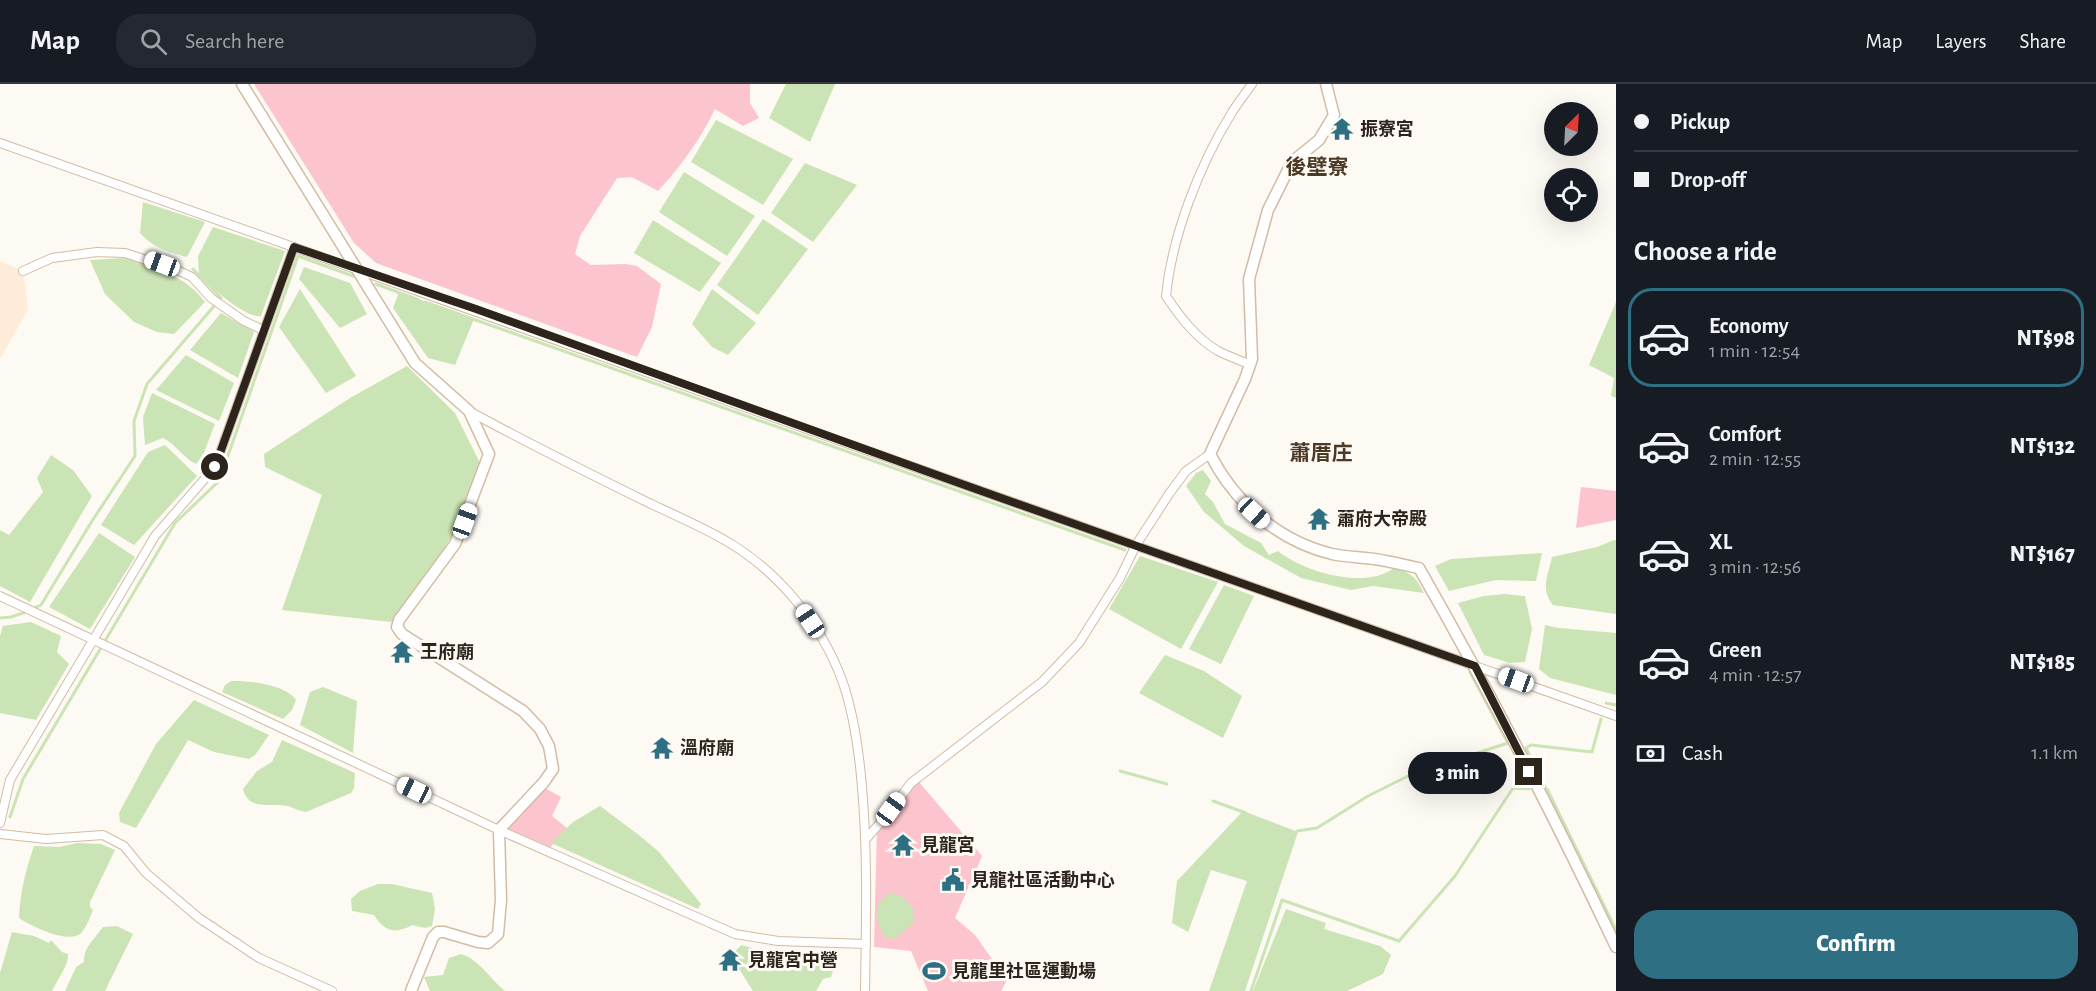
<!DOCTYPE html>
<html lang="en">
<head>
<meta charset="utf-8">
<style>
	body { margin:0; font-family:"Alegreya Sans","Noto Sans TC",sans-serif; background:#242831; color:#f1f3f6; height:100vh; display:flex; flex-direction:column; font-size:22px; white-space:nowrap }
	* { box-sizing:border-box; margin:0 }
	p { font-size:20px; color:#9ea1a6 }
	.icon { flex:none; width:33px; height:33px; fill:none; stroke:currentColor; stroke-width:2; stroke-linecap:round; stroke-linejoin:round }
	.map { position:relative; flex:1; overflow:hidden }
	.panel { display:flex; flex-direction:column; background:#171b24; width:480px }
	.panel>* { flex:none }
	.banner { display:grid; align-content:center; height:132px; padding:0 18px; background:#171b24 }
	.needle { width:39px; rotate:24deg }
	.fabs { position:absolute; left:1544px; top:18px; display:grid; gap:12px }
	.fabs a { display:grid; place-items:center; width:54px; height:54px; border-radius:50%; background:#171b24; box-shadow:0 6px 24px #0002; font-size:30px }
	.end { position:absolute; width:27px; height:27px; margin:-14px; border:8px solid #2d251b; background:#fff; box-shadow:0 0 0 3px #fff }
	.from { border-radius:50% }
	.bubble { position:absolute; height:42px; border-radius:21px; background:#171b24; box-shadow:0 6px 24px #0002; font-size:20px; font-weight:800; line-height:42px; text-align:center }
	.car { position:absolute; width:18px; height:36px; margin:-18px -9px; border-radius:8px; box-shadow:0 0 4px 2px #0007; background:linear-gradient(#fff 24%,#345 0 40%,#fff 0 76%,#345 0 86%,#fff 0) }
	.banner b { display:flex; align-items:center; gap:21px; height:57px; font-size:22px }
	.banner b+b { border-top:2px solid #363941 }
	.banner i { width:15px; height:15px; background:#f1f3f6 }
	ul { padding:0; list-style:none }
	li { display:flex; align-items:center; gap:18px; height:99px; margin:0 12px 9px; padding:0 6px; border:3px solid transparent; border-radius:24px }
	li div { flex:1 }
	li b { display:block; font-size:22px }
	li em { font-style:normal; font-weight:800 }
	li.selected { border-color:#2f6f83 }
	li>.icon { width:54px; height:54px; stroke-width:1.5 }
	h2 { padding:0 18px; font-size:27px; line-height:72px }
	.pay { display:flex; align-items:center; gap:15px; height:66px; padding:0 18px; font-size:22px }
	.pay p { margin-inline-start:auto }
	.primary-button { display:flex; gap:12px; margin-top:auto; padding:12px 18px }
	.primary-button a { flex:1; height:69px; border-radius:24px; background:#2f6f83; color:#fff; font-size:24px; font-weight:800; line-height:69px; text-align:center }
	header { display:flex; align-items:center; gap:36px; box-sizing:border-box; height:84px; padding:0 30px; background:#171b24; border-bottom:2px solid #363941 }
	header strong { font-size:28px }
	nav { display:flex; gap:33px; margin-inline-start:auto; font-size:21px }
	.search { width:420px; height:54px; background:#242831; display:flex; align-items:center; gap:15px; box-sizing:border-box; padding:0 21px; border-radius:24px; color:#9ea1a6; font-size:22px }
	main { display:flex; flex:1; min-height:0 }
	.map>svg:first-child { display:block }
</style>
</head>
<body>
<header>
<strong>Map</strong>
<div class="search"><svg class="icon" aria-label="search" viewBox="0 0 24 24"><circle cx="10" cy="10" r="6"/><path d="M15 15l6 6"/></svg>Search here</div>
<nav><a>Map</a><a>Layers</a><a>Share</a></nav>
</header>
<main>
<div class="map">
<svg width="1616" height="907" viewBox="0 0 1616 907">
	<rect width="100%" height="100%" fill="#fdf9f3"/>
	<!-- built -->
	<polygon fill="#feecd9" points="0,177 23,187 28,225 0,275"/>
	<!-- green -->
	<g fill="#fcc4cc">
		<path d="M 254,0 L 750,0 L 750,19 L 759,34 L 743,42 L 715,25 C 700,56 681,82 658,107 L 632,93 L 617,94 L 580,152 L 575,170 L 591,181 L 626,180 L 637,182 L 661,200 L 652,243 L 637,273 L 376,179 L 354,159 Z"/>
		<polygon points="1581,403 1616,407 1616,436 1576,444"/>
		<polygon points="919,698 982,772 955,834 975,851 1007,896 1001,907 928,907 911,867 874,863 877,742 910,705"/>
		<polygon points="541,702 561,713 552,732 567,744 547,767 499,746"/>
	</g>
	<!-- water -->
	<g fill="#cbe4b6">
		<polygon points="786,0 835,0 810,58 769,34"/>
		<polygon points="716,36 793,75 763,121 691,78"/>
		<polygon points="805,79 857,101 813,158 771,129"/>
		<polygon points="684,88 755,132 727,172 659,128"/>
		<path d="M 143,118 L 205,138 L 187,173 C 168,168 153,164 140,149 Z"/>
		<polygon points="763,135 808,165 758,231 717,201"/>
		<polygon points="653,136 721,179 700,208 634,169"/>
		<path d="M 213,143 L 285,167 L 261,232 C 246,235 210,202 199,191 L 198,172 Z"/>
		<path d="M 125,174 C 155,183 186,192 205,218 L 174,250 L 157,248 L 134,238 L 105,210 L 90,176 Z"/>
		<polygon points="304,183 350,199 367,230 340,244 299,195"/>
		<polygon points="300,205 356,292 326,309 279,243"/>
		<polygon points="712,205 756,239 728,271 712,263 692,240"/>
		<polygon points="399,208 474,235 455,281 428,274 393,224"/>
		<polygon points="1616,218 1616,314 1611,312 1614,294 1589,281"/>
		<polygon points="221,229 254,248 238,294 190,266"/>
		<polygon points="186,271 234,299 219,337 156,306"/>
		<polygon points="407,282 455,329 480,379 457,443 428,491 391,538 282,526 322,411 265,383 264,370 350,314"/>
		<path d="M 152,309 L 215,340 L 203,371 L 196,380 C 182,373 177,361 163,354 L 145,361 L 143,333 Z"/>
		<polygon points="165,361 197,392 134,461 101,441 148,368"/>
		<polygon points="51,371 73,386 92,412 30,518 0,502 0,446 9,451 43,408 37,394"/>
		<path d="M 1203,386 L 1211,397 L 1205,410 L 1213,418 L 1225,440 L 1261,459 L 1269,471 L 1278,467 C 1304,488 1365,506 1394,484 C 1412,489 1416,493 1424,509 L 1373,502 L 1351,506 L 1301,494 L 1244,462 L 1204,428 L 1186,402 L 1196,389 Z"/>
		<polygon points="99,449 135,473 90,545 49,523"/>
		<path d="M 1614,456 L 1616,456 L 1616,530 L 1553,521 C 1540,505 1548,492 1552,473 L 1597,463 Z"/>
		<polygon points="1542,469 1536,497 1496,496 1449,507 1435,482 1451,475"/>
		<polygon points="1140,472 1218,498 1181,565 1109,525"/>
		<polygon points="1224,501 1254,512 1221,580 1189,565"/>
		<polygon points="1504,510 1525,512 1532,545 1525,578 1510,579 1484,571 1458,519 1484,512"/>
		<polygon points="31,538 61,552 57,568 69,580 36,636 0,629 0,552 3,542"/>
		<polygon points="1545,541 1559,544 1616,549 1616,611 1550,594 1539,585"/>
		<polygon points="1165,571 1204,587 1242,612 1223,654 1139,609"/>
		<path d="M 231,597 C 247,596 287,601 296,616 L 292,626 L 283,635 L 222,608 L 225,601 Z"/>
		<polygon points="323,603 357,617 353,669 300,641 310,608"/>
		<polygon points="194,616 269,651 255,671 249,675 214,668 188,656 136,744 120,738 119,729 156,660"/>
		<path d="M 282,656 L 355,689 L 354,704 L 351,709 L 306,728 C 299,727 294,724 288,722 C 270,718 249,728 243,705 L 257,687 L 272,678 Z"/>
		<polygon points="600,722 640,752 659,768 701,820 698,825 551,759 573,738"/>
		<polygon points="1243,727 1298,748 1245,907 1209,907 1247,797 1211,786 1188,848 1172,839 1177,797"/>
		<path d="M 77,759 L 101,760 L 115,766 L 90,818 L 90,823 L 93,826 C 90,833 87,842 82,848 C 71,862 31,842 19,834 C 20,809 26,785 34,762 L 60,763 Z"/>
		<path d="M 378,800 L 392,800 L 432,809 L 435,825 L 432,842 L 425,844 L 412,841 C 395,851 384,847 374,831 L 352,827 L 351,815 L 360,807 Z"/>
		<path d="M 892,809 L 903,813 L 914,826 L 913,839 L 895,855 L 885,853 C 875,837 871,818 892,809 Z"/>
		<polygon points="1286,825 1326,839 1324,845 1380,862 1391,871 1383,890 1347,907 1253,907"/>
		<path d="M 117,842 L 133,850 L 105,907 L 65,907 L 76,883 L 84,878 C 83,864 95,854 103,843 Z"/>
		<path d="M 12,848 L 34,852 L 49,859 L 51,856 L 62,868 L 68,870 C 69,881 57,896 52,907 L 0,907 L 0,889 Z"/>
		<polygon points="741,861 765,867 839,867 831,893 823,895 816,907 753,907 731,872"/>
		<path d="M 461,870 C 480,876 490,895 505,907 L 430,907 L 424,893 L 443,891 L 449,874 Z"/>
	</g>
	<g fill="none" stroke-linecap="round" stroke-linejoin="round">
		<!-- stream -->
		<g stroke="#cbe4b6" stroke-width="3">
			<polyline points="376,200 419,216"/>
			<polyline points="425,218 1125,466"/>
			<polyline points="32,525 41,521 92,437 135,372 134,337 147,300 221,214 193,185"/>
			<polyline points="0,534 11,533 26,528"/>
			<polyline points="1606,619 1616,621"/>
			<polyline points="1120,687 1167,700"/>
			<polyline points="1546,705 1526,664 1531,661 1592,668 1601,635"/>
			<polyline points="1547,705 1616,846"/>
			<polyline points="1213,717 1246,729"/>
			<polyline points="10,733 23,695 175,439 219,397 298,172 353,192"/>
			<polyline points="1297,747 1317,744 1368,712 1412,690 1508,659 1470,588"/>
			<polyline points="1251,907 1282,816 1399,857 1455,792 1513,704 1529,705"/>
		</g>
		<!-- minor casing -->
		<g stroke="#d2bca3" stroke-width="10">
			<g id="minor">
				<path d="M 0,59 C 539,248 1077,441 1616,632"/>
				<polyline points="23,187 52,174 97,168 125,169 177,186 192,193 211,214 244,237 263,246"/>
				<path d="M 1249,280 C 1239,276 1228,272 1218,267 C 1196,254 1180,233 1166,212 C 1172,152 1199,82 1231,30 C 1237,20 1245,10 1252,0"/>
				<path d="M 469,327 C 529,360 590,390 651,420 C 677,432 704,444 728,458 C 780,489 821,540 842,596 C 854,630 859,667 862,703 C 868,771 866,839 865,907"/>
				<polyline points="0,512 499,746 735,850 778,857 866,860"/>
				<polyline points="0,739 10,696 155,452 215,383 294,163"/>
				<polyline points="0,750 46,755 103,751 124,762 146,789 199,834 259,874 332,907"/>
				<polyline points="867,754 885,733 911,699 1042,598 1079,559 1120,494 1136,461 1169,410 1186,387 1210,370"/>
			</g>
		</g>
		<!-- tertiary casing -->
		<g stroke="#d2bca3" stroke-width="13">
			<g id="tertiary">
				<polyline points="242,0 415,279 469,327 489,370 455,460 399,536 397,543 402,550 523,627 540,645 549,662 553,685 544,698 499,746 501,816 498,850 488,859 478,858 444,848 438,848 433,853 411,907"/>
				<path d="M 1326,0 L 1334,31 L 1319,56 L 1292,78 L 1268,126 L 1249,195 L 1252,275 L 1245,295 L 1210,370 C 1235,419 1278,457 1332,470 C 1346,473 1360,473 1374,475 C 1389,477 1404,481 1419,484 C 1490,608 1555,734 1616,863"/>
			</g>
		</g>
		<!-- minor -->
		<use href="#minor" stroke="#fff" stroke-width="8"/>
		<!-- tertiary -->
		<use href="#tertiary" stroke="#fff" stroke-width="10"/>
	</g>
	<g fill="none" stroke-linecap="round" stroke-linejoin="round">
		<!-- route -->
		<polyline stroke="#2d251b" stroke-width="8" points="215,383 294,163 476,225 959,399 1475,582 1529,688"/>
	</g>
	<!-- icons -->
	<defs>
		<g id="temple-bare" transform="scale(1.8)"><path d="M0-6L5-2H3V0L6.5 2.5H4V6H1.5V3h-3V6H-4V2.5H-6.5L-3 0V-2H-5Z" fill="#2f6f83" stroke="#fdf9f3" stroke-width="2.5" paint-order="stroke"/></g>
		<g id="civic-bare" transform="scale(1.8)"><path d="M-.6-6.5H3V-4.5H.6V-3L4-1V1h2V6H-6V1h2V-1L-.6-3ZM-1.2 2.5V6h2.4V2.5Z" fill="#2f6f83" stroke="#fdf9f3" stroke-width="2.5" paint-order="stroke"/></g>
		<g id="stadium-bare" transform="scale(1.8)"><path d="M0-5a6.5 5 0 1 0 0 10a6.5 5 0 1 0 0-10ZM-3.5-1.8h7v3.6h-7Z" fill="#2f6f83" stroke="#fdf9f3" stroke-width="2.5" paint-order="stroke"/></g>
	</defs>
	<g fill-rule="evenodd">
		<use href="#temple-bare" x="1342" y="45"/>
		<use href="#temple-bare" x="1319" y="435"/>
		<use href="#temple-bare" x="402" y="568"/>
		<use href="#temple-bare" x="662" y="664"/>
		<use href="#temple-bare" x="903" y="761"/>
		<use href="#civic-bare" x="953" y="796"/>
		<use href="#temple-bare" x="730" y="876"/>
		<use href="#stadium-bare" x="934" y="887"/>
	</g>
	<g text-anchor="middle" stroke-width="6" stroke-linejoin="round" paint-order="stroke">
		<!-- poi labels -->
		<g font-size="18" font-weight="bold" fill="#2d251b" stroke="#fdf9f3" text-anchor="start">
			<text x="1360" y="51">振寮宮</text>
			<text x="1337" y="441">蕭府大帝殿</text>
			<text x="420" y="574">王府廟</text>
			<text x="680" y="670">溫府廟</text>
			<text x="921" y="767">見龍宮</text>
			<text x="971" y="802">見龍社區活動中心</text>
			<text x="748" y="882">見龍宮中營</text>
			<text x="952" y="893">見龍里社區運動場</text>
		</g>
		<!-- quarter labels -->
		<g font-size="21" font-weight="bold" fill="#4d3a25" stroke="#fdf9f3">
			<text x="1317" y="90">後壁寮</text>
			<text x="1321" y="376">蕭厝庄</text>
		</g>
	</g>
</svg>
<div class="fabs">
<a><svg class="needle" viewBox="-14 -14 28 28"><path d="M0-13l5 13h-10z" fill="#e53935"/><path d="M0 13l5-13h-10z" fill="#9ea1a6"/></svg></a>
<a><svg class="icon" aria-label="locate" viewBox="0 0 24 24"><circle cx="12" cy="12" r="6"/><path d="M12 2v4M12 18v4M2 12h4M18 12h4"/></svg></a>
</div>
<i class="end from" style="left:215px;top:383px"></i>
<i class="end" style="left:1529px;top:688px"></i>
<div class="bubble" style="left:1408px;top:668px;width:99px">3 min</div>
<i class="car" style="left:162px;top:180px;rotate:290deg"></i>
<i class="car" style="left:1254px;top:429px;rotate:133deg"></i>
<i class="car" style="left:465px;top:437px;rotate:20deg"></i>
<i class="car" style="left:810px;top:537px;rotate:326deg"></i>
<i class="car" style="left:1516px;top:596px;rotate:290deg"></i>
<i class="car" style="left:414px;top:706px;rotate:295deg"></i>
<i class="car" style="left:891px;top:725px;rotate:36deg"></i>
</div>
<section class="panel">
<div class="banner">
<b><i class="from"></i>Pickup</b>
<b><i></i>Drop-off</b>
</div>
<h2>Choose a ride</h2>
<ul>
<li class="selected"><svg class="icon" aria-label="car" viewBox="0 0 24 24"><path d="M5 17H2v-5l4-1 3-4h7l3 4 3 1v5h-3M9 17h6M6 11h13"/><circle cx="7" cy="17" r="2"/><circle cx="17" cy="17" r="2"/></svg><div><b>Economy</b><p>1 min · 12:54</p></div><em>NT$98</em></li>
<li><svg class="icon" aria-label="car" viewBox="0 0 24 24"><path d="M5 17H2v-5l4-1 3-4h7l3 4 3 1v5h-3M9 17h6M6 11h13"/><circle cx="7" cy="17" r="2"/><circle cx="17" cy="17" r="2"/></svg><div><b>Comfort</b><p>2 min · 12:55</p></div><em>NT$132</em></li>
<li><svg class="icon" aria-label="car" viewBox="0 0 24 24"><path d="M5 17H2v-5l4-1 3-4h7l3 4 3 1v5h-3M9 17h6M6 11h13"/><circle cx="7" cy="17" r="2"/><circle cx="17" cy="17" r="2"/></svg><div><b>XL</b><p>3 min · 12:56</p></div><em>NT$167</em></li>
<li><svg class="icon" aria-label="car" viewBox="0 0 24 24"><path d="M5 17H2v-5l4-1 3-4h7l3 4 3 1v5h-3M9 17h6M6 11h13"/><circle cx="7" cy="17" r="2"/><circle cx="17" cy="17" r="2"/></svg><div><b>Green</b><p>4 min · 12:57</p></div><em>NT$185</em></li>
</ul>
<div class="pay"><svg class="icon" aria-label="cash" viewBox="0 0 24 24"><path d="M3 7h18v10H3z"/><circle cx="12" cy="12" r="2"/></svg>Cash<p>1.1 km</p></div>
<div class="primary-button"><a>Confirm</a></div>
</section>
</main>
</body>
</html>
